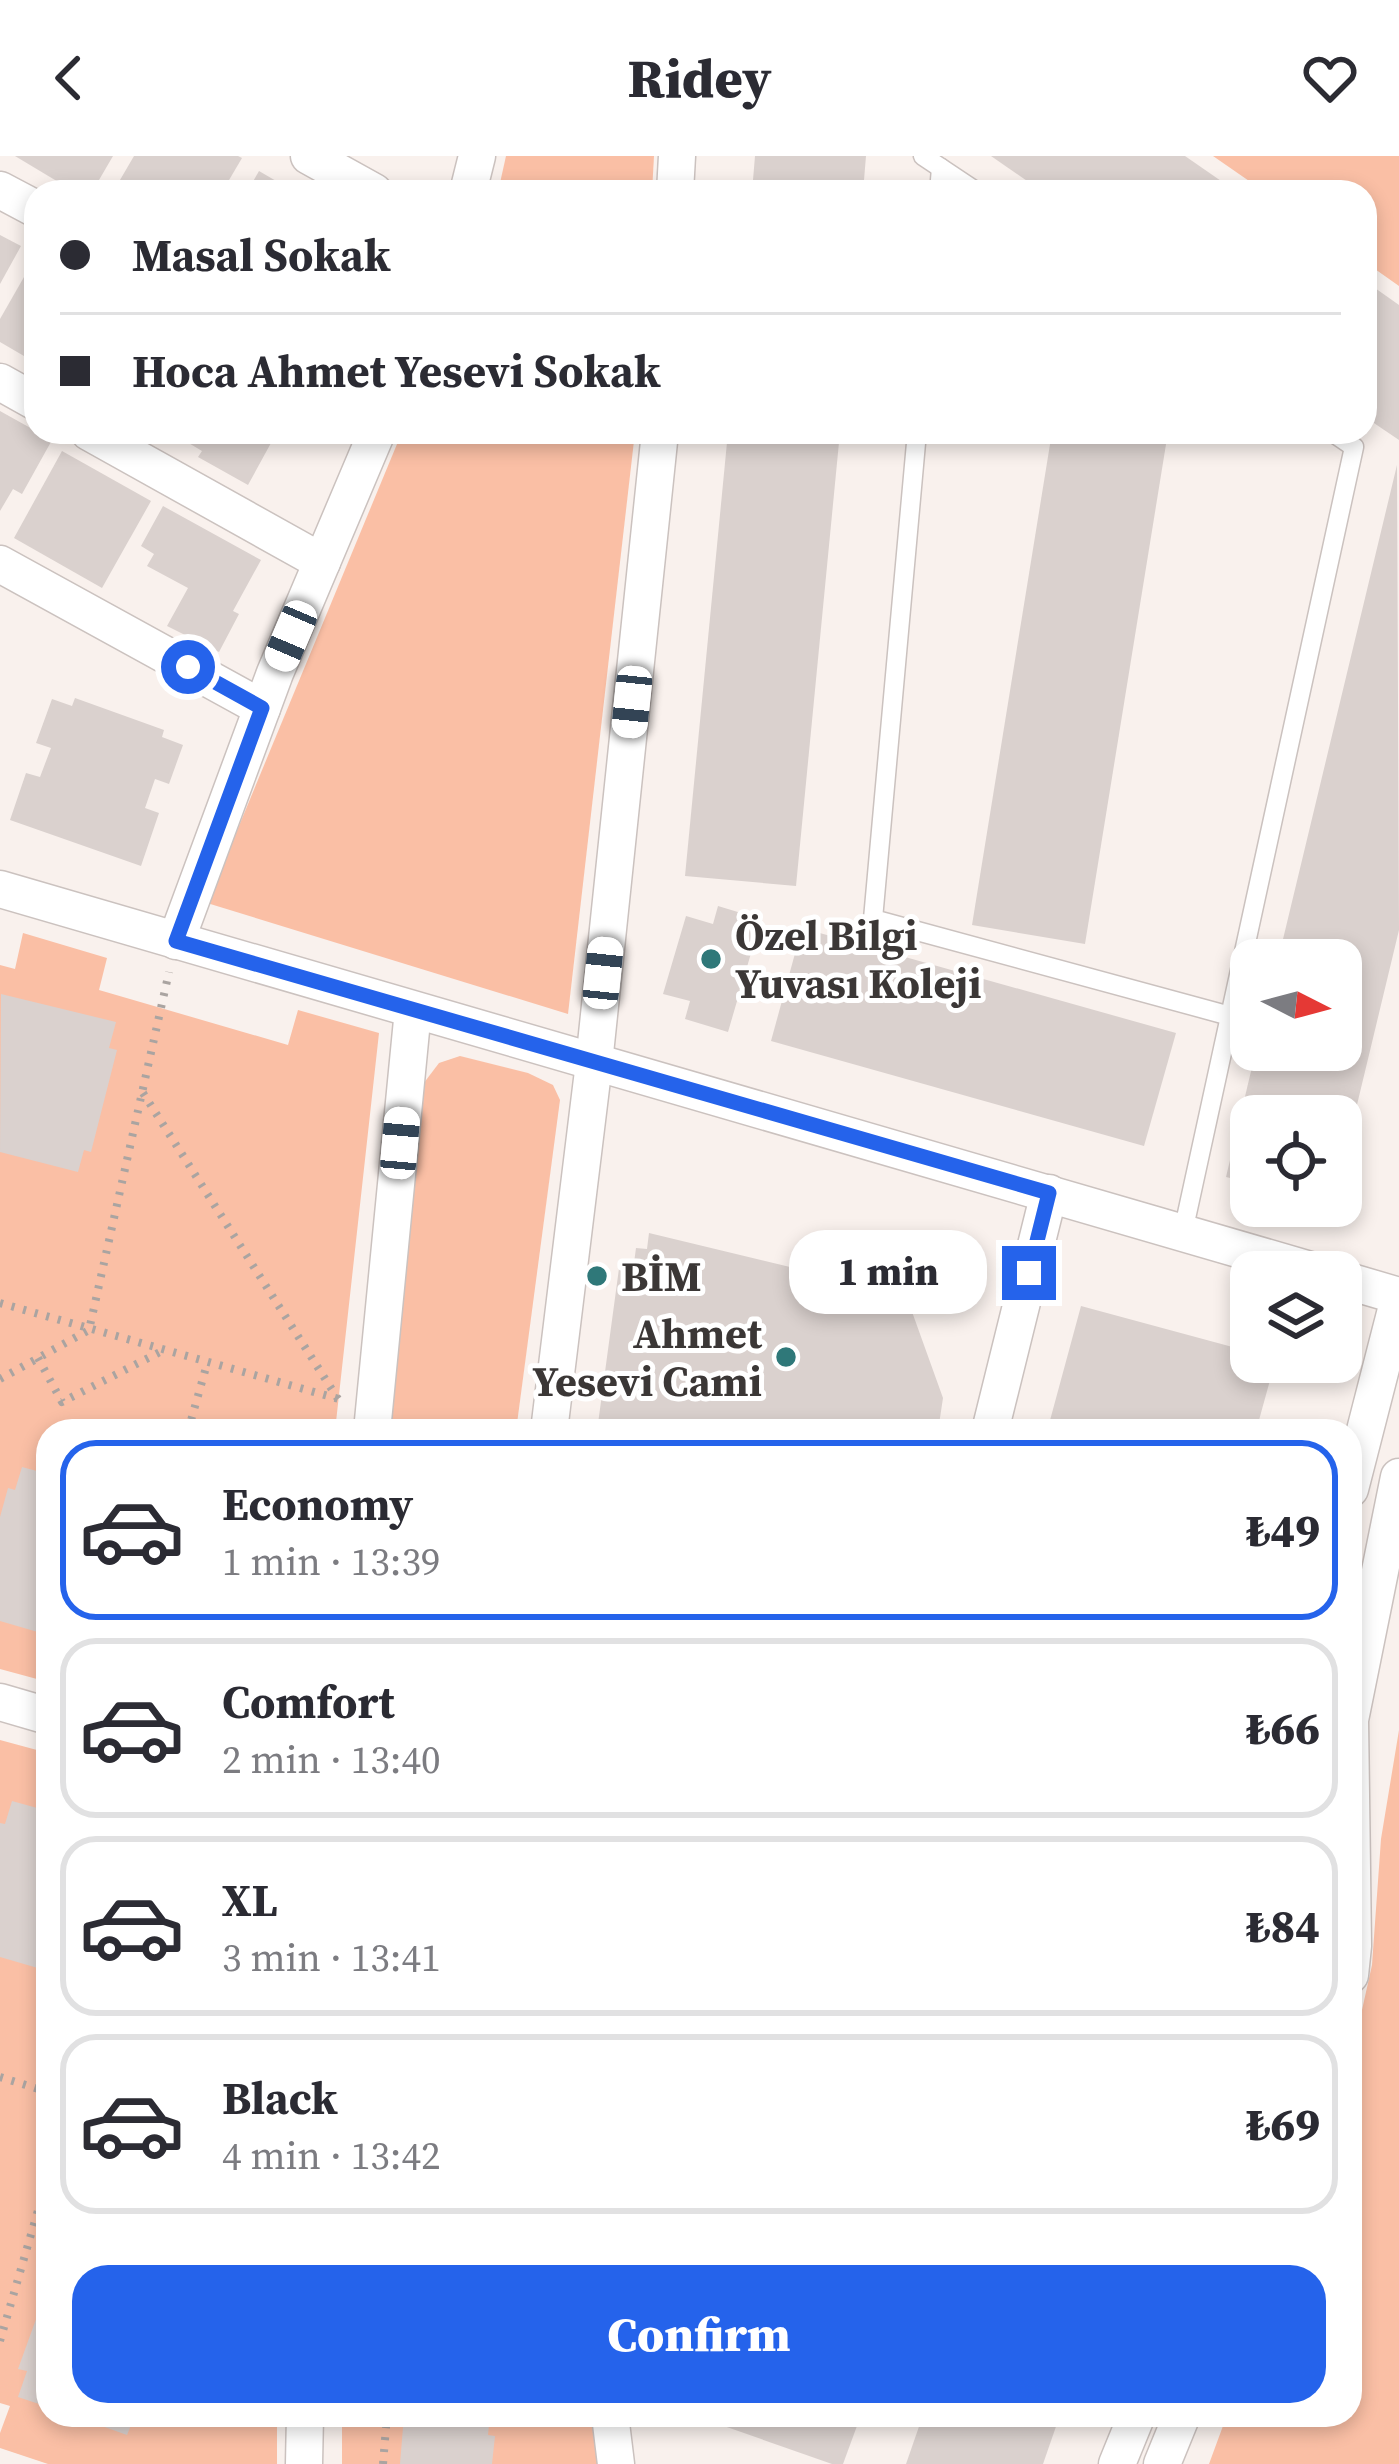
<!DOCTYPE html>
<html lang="en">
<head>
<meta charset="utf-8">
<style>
	body { margin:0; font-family:"Source Serif 4",serif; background:#f7f7f7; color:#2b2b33; height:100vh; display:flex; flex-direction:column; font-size:45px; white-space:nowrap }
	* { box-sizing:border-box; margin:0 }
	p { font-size:39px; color:#7c7c81 }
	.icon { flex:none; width:66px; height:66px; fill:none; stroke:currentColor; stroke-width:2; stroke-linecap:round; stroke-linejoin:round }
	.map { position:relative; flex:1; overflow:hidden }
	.panel { position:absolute; left:36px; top:1263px; width:1326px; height:1008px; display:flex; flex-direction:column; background:#fff; border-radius:36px; box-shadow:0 6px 18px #0003 }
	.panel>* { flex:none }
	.guide { position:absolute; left:24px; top:24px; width:1353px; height:264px; border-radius:36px; box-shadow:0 6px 18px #0003; display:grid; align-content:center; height:264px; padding:0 36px; background:#fff }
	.needle { width:78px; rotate:96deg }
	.tools { position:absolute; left:1230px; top:783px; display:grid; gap:24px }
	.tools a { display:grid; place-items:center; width:132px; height:132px; border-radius:24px; background:#fff; box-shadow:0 6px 18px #0003; font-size:60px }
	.end { position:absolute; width:54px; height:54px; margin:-27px; border:15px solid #2563eb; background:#fff; box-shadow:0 0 0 6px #fff }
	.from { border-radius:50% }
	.bubble { position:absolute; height:84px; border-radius:36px; background:#fff; box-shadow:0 6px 18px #0003; font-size:39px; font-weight:800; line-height:84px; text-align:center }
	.car { position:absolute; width:36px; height:72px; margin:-36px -18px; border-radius:15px; box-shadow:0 0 9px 3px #0007; background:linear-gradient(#fff 24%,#345 0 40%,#fff 0 76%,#345 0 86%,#fff 0) }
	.guide b { display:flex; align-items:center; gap:42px; height:114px; font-size:45px }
	.guide b+b { border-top:3px solid #e1e1e2 }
	.guide i { width:30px; height:30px; background:#2b2b33 }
	ul { padding:21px 0 0; list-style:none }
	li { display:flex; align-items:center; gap:36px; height:180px; margin:0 24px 18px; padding:0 12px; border:6px solid #e1e1e2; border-radius:36px }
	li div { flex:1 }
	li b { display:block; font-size:45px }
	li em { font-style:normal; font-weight:800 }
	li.current { border-color:#2563eb }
	li>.icon { width:108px; height:108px; stroke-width:1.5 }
	.button { display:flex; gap:24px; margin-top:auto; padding:24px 36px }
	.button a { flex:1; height:138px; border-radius:36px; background:#2563eb; color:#fff; font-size:48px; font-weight:800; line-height:138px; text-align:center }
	header { display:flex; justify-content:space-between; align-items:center; height:156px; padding:0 36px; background:#fff; font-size:54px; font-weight:800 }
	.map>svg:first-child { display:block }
</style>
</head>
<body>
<header><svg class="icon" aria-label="back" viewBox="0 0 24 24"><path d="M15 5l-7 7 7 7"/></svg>Ridey<svg class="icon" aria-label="heart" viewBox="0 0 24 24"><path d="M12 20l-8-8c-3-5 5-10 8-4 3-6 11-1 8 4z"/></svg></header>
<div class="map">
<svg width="1399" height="2308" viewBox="0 0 1399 2308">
	<rect width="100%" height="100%" fill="#f9f1ed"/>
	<!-- green -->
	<g fill="#fabfa5">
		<polygon points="506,0 654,0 652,36 498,36"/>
		<polygon points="1213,0 1399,0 1399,130 1365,106 1365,36 1265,36"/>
		<polygon points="402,276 635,276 568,858 207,747"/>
		<polygon points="23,777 107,802 99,834 288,889 298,854 379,877 335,1275 48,1275 48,1526 0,1513 0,809 15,813"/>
		<polygon points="460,900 528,917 553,929 560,944 516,1275 382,1275 417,936 439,907"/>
		<polygon points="1399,1574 1399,2308 1209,2308 1227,2259 1350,2259 1350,1908 1372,1809 1381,1683"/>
		<polygon points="0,1584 48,1597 48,2259 277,2259 277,2308 48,2308 0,2292 0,2277 10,2250 0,2247"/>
		<polygon points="342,2259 594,2259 599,2308 342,2308"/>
	</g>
	<!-- building -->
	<g fill="#dad1ce">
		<polygon points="15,0 113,0 92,36 75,36"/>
		<polygon points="134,0 238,0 242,2 222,36 113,36"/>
		<polygon points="755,0 866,0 863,36 752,36"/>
		<polygon points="991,0 1185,0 1237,36 1043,36"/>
		<polygon points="259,15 295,36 247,36"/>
		<polygon points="0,79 21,90 0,128"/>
		<polygon points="36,100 36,207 0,186 0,163"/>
		<polygon points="1365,125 1399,149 1399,284 1365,261"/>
		<polygon points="0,255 52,284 22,338 13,333 0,355"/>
		<polygon points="192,276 277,276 248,329 198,301 202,295 187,286"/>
		<polygon points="728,276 840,276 796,730 685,720"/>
		<polygon points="1052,276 1168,276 1085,788 972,769"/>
		<polygon points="62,295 151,345 102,432 14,382"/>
		<polygon points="1397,309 1399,774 1343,1007 1341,960 1251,960 1251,1027 1226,1021 1256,894 1341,894 1341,804 1278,804"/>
		<polygon points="163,350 261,404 233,455 239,458 219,496 167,470 188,432 147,410 154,398 141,390"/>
		<polygon points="75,542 164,574 162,581 183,589 169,628 155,623 145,652 159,657 141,710 10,664 26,617 40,621 51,592 36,587 52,543 72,550"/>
		<polygon points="718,750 761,763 728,876 685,863 690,845 663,838 686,760 713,768"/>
		<polygon points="802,772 1176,877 1144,990 771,885"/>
		<polygon points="1,838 116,866 109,892 117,894 91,996 84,994 78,1016 0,996"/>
		<polygon points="649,1077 906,1139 943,1242 938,1275 597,1275 620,1105 634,1107 636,1092 647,1093"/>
		<polygon points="1081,1150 1251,1196 1251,1206 1275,1206 1256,1275 1075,1275 1049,1268"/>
		<polygon points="22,1311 48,1318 48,1479 0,1465 0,1361 8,1332 15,1334"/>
		<polygon points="12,1645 48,1655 48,1815 0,1801 0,1667 5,1668"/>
		<polygon points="48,2130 48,2251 18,2241 27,2215 18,2213"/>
		<polygon points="71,2259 135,2259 127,2279"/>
		<polygon points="404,2259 490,2259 488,2279 495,2280 492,2308 400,2308"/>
		<polygon points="724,2259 861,2259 843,2308 832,2308 721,2269"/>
		<polygon points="923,2259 1060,2259 1043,2308 906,2308"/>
	</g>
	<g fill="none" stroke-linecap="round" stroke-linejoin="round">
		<!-- lane casing -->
		<g stroke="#cbc2bf" stroke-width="21">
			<g id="lane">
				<polyline points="923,0 977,36"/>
				<polyline points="939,36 941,12"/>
				<polyline points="917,276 873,763 1230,860"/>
				<polyline points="1183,1076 1354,291 1332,276"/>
			</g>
		</g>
		<!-- street casing -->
		<g stroke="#cbc2bf" stroke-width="39">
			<g id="street">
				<polyline points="309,0 374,36"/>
				<polyline points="0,34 36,53"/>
				<polyline points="468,36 477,0"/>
				<polyline points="675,36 677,0"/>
				<polyline points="0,226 36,246"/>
				<polyline points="89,276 322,406"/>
				<polyline points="0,408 262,552"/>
				<polyline points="0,733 1317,1116"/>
				<polyline points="176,785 275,517 377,276"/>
				<polyline points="1341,1123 1399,1140"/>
				<polyline points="372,1275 413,854"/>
				<polyline points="549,1275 594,907 660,276"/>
				<polyline points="990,1275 1049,1037"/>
				<polyline points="1350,1333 1399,1142"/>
				<polyline points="0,1546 48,1560"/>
				<polyline points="1350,1819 1353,1790 1350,1564 1399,1321"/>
				<polyline points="610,2259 616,2308"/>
				<polyline points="304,2308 305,2259"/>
				<polyline points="1117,2308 1137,2259"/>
				<polyline points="1162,2308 1182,2259"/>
			</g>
		</g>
		<!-- path -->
		<g stroke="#aaa4a1" stroke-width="8" stroke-dasharray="3 9" stroke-linecap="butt">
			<polyline points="143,937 338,1243"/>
			<polyline points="0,1147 339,1243"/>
			<polyline points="38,1202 62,1246 160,1196"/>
			<polyline points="0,1223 89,1174 169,816"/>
			<polyline points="188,1275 207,1208"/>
			<polyline points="0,1921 48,1936"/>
			<polyline points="0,2185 48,2020"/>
			<polyline points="383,2308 387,2259"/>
		</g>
		<!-- lane -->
		<use href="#lane" stroke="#fff" stroke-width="18"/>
		<!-- street -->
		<use href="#street" stroke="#fff" stroke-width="36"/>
	</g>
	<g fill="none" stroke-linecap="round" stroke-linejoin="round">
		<!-- route -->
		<polyline stroke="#2563eb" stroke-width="15" points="188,511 262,552 176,785 1049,1037 1029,1117"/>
	</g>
	<!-- markers -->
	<g fill="#2f7879" stroke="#fff" stroke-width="4.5">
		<circle cx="711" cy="803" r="12"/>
		<circle cx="597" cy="1120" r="12"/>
		<circle cx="786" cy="1201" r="12"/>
	</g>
	<g text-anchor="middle" stroke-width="10" stroke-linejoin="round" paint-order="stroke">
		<!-- poi labels -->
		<g font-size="42" font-weight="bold" fill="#3b3736" stroke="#fff" text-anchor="start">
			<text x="735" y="794">Özel Bilgi<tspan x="735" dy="48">Yuvası Koleji</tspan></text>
			<text x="621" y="1135">BİM</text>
			<text x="762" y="1192" text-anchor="end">Ahmet<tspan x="762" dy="48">Yesevi Cami</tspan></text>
		</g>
	</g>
</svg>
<div class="tools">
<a><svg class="needle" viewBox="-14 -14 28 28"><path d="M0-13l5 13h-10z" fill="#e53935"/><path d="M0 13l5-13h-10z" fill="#7c7c81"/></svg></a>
<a><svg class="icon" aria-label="locate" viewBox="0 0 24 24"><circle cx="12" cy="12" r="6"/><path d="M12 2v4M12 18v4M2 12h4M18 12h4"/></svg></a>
<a><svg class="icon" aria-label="layers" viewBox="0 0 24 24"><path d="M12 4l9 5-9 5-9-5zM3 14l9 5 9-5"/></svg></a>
</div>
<i class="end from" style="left:188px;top:511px"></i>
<i class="end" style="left:1029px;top:1117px"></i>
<div class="bubble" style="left:789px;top:1074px;width:198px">1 min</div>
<i class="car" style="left:291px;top:480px;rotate:203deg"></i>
<i class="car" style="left:632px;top:546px;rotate:186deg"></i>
<i class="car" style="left:603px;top:817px;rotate:6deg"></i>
<i class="car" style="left:400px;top:987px;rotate:5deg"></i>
<div class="guide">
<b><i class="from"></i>Masal Sokak</b>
<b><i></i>Hoca Ahmet Yesevi Sokak</b>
</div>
<section class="panel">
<ul>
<li class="current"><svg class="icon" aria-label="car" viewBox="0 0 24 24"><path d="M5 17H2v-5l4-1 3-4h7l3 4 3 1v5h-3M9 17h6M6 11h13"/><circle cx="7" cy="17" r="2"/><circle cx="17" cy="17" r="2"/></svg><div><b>Economy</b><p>1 min · 13:39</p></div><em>₺49</em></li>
<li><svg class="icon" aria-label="car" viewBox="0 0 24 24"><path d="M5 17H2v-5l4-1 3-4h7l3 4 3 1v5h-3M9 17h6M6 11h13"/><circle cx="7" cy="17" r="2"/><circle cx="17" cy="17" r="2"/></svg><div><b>Comfort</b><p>2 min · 13:40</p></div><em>₺66</em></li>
<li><svg class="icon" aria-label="car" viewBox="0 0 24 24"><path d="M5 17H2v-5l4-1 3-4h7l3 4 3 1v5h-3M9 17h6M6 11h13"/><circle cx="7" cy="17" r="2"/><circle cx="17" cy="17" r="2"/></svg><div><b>XL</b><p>3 min · 13:41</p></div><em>₺84</em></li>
<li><svg class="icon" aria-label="car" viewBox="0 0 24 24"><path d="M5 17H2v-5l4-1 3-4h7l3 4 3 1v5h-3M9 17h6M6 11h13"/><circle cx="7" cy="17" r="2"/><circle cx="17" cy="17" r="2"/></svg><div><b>Black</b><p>4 min · 13:42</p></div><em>₺69</em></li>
</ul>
<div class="button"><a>Confirm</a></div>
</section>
</div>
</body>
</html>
